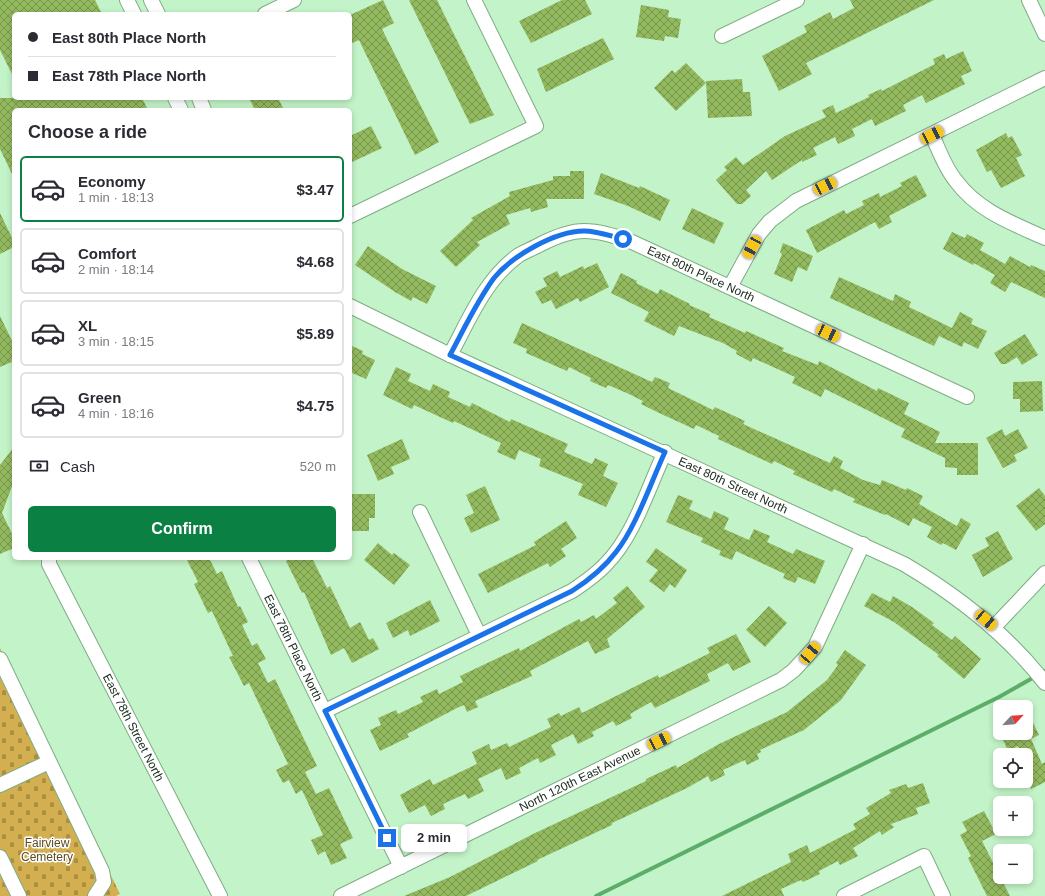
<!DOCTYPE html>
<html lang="en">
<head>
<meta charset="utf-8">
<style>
	body { margin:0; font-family:Helvetica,sans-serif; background:#f7f7f7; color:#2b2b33; height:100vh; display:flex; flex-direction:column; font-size:15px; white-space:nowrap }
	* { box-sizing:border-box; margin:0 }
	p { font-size:13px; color:#7c7c81 }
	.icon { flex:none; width:22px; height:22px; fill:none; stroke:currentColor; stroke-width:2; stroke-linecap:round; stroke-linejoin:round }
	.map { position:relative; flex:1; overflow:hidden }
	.panel { position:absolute; left:12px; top:108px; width:340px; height:452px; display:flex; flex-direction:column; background:#fff; border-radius:6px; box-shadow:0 2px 6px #0003 }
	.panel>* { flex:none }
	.guide { position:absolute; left:12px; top:12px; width:340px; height:88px; border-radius:6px; box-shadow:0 2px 6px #0003; display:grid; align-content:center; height:88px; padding:0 16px; background:#fff }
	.needle { width:26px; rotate:64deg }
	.tools { position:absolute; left:993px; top:700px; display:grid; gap:8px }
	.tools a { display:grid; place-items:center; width:40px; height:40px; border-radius:6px; background:#fff; box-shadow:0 2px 6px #0003; font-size:20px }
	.end { position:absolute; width:18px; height:18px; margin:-9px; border:5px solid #1a73e8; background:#fff; box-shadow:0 0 0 2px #fff }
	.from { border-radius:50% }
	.bubble { position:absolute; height:28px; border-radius:6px; background:#fff; box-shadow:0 2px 6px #0003; font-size:13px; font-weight:700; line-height:28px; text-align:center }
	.car { position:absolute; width:12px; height:24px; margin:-12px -6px; border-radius:5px; box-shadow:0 0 3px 1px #0007; background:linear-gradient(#f5c518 24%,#345 0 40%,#f5c518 0 76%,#345 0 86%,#f5c518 0) }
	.guide b { display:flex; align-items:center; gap:14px; height:38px; font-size:15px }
	.guide b+b { border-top:1px solid #e1e1e2 }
	.guide i { width:10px; height:10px; background:#2b2b33 }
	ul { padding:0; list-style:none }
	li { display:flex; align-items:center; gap:12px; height:66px; margin:0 8px 6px; padding:0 8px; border:2px solid #e1e1e2; border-radius:6px }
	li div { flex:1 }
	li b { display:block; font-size:15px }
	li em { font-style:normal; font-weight:700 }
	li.on { border-color:#0b8043 }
	li>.icon { width:36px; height:36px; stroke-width:1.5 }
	h2 { padding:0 16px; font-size:18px; line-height:48px }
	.pay { display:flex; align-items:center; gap:10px; height:44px; padding:0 16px; font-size:15px }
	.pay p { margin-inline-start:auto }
	.cta { display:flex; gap:8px; margin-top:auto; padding:8px 16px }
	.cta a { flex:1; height:46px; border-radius:6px; background:#0b8043; color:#fff; font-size:16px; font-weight:700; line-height:46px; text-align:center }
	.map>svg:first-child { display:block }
</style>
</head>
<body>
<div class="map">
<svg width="1045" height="896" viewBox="0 0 1045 896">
	<defs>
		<pattern id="cemetery-stones" width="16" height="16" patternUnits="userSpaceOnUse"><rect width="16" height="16" fill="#d3af50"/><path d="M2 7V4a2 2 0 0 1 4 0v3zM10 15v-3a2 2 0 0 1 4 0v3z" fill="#aa8f42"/></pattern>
		<pattern id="building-cross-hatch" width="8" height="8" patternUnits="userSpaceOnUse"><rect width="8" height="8" fill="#93b95f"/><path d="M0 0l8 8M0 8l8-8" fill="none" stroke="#77974e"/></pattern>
	</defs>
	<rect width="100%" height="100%" fill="#c3f3c8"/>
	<!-- cemetery -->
	<polygon fill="url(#cemetery-stones)" points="0,648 120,894 116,896 0,896"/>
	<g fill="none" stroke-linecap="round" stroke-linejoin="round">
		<!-- stream -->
		<polyline stroke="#5cad6a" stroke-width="4" points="596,896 999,697 1045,671"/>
	</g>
	<!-- building -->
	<g fill="url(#building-cross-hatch)">
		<polygon points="0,0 95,0 102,14 14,14 14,78 0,50"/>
		<polygon points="383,0 394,23 382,29 439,142 415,155 359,40 350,44 350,15"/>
		<polygon points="409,0 437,0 494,115 470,124"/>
		<polygon points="562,0 585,0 592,14 531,43 519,21"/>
		<polygon points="850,0 934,0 806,63 812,74 779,91 762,56 807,32 804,26 830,12 833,19 854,8"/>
		<polygon points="641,5 669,10 668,17 681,19 678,38 665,36 664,41 636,37"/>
		<polygon points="603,38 614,59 546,92 537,69"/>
		<polygon points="963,51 972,71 961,76 965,84 926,103 922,95 903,105 906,111 875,126 872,119 852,129 855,136 838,144 835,137 813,148 817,155 802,162 802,160 772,180 766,171 746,190 751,196 742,204 737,204 716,180 727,170 724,167 736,157 743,165 785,136 826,117 822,110 833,105 836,113 869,97 868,95 881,89 882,91 935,64 933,59 944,54 946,59"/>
		<polygon points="686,63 706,83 676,111 654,88 672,70 675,73"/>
		<polygon points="742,79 743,92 750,92 752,116 708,118 706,81"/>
		<polygon points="0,98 142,98 148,110 14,110 14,178 0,149"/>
		<polygon points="249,98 278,98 284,110 255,110"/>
		<polygon points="371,126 382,148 350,163 350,136"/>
		<polygon points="1006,133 1008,138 1012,136 1022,155 1016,158 1025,176 1001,188 991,170 987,172 976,150"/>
		<polygon points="570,171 584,171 584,199 546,199 548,207 531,212 530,208 506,215 510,224 477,242 480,245 456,267 440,251 473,220 471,218 510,196 509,192 553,180 553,176 570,176"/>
		<polygon points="601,173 639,188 640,186 670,200 660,221 628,206 594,194"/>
		<polygon points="916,175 927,196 889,216 892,222 879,229 875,222 817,253 806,230 844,210 846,214 864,205 862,201 879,193 880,197 902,186 900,183"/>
		<polygon points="692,208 724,223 714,244 682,229"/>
		<polygon points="0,213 14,242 14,247 0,254"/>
		<polygon points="952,232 965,238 967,234 984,243 980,250 1005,264 1010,256 1030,267 1031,265 1045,271 1045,298 1011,282 1005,292 990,283 995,275 974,263 973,265 943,249"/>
		<polygon points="783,243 813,256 807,271 798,267 792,282 774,274 782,254 780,252"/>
		<polygon points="368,246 402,269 436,286 427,304 413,297 411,301 395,292 355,265"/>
		<polygon points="597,263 609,287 580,302 578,298 556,309 551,300 542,304 535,292 547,286 543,278 557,271 560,277 583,266 584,269"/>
		<polygon points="621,273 637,281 636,283 658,294 660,289 690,304 689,305 710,314 709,317 745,333 746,331 784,348 782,351 818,365 819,361 877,391 878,388 909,403 904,414 940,432 935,443 978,443 978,475 957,475 957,468 945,467 945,458 901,437 905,429 825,389 821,397 792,383 795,377 753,358 751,362 736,354 737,351 723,343 679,326 674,336 644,321 649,312 611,293"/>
		<polygon points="839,277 893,301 895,294 911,302 909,307 952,328 960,312 973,319 971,324 987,331 978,349 964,342 962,347 939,336 934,346 830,298"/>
		<polygon points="0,316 14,345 14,361 0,367"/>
		<polygon points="522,323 652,382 655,377 670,383 668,388 713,410 715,407 745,421 743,424 830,463 834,456 843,461 840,468 863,480 880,485 882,480 906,490 907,488 923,496 919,504 929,510 957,526 961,518 971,524 956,550 943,543 941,545 927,537 932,527 913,518 909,526 886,514 885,515 853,502 855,499 834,489 832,492 793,474 795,471 774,461 772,464 718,439 719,436 696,425 694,429 657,412 641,404 643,401 629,394 608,385 606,388 590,381 591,378 569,367 567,371 526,353 527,349 513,343"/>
		<polygon points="1025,334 1038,355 1022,365 1017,357 1006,364 1001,364 994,353"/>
		<polygon points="350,345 363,351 362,354 375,360 366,379 352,373 350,377"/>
		<polygon points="396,367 411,374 408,381 430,391 433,384 450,392 448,397 470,407 472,403 510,422 511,419 568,444 564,452 592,464 595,458 608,464 603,476 618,483 606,507 578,495 583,484 539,466 541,459 519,450 515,460 497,452 501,443 454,421 453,423 414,405 412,409 383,395"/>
		<polygon points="1042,381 1043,411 1020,412 1020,399 1013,399 1013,382"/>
		<polygon points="1002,429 1005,436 1018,429 1028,448 1014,455 1017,461 1003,468 986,438"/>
		<polygon points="402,439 410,459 391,467 394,474 378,481 367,455"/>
		<polygon points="14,447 14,481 2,513 14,538 14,548 0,554 0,465"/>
		<polygon points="485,486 500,520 471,533 464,518 474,513 466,495"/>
		<polygon points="1039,488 1045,496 1045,524 1036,531 1016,506"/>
		<polygon points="350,494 375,494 375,518 369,518 369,531 350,531"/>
		<polygon points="678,495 693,501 689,509 711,519 714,511 729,518 724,529 749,540 754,529 770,536 767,542 793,554 796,549 825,561 815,584 798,577 795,583 783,578 785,574 736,551 732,560 719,555 721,551 701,542 703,538 666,522"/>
		<polygon points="566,521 577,538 561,549 566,556 550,567 548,563 488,593 478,574 536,545 534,542"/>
		<polygon points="998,531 1013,559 983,577 972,555 989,546 985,538"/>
		<polygon points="378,543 392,555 394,553 410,565 394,585 364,560"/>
		<polygon points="656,548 687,570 675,588 670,584 664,592 649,581 658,570 646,562"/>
		<polygon points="186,558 209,558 217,574 222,571 238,607 240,606 248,622 242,625 252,646 257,643 266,659 258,663 268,683 275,679 317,766 305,772 316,794 329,788 353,838 340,844 347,858 331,865 325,851 318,855 311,840 323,835 302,790 296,794 289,780 283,783 276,770 288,764 249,683 244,686 229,657 233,656 212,611 208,613 194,584 198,582"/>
		<polygon points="292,558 312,558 327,588 330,586 350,628 360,622 369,640 373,638 379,649 352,663 344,648 331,655 304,592 302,593 286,561"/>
		<polygon points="627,586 645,607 607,639 610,647 595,654 588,641 530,671 532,676 475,701 478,707 467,712 464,705 457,708 407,734 409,737 380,751 370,730 381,725 378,718 396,710 398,714 423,702 420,697 437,689 439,694 463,682 460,676 519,648 520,651 579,619 581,622 594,615 596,619 617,603 613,598"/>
		<polygon points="872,593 890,602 893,596 912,607 934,623 932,625 952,640 955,636 981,659 964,679 937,656 939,655 894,622 864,606"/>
		<polygon points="430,600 440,621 410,636 408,630 393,638 386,623"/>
		<polygon points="769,606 787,623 765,647 746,630"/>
		<polygon points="736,634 751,662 733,671 728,663 707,674 710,681 655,708 651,702 630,714 632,718 616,726 613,721 592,732 594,736 578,744 573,734 551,745 556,755 540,763 538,758 519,768 521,773 506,780 501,768 478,779 484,791 468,799 465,794 443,804 445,809 431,816 425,805 409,813 400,795 430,779 433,785 477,764 472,752 489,744 491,750 507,743 509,747 551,727 547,719 559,713 561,716 579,707 582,713 658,675 659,678 710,653 707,648"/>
		<polygon points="845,650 866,665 841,700 804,730 760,750 761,752 757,754 759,759 747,765 745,760 723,770 725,775 711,782 708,776 687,788 612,823 612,825 537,860 538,861 466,896 404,896 450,877 533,834 646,781 646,779 676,765 677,768 719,744 787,712 827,680 838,665 836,663"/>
		<polygon points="1026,708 1039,735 1031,739 1042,764 1045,762 1045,782 1031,789 1026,779 1033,776 1026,763 1026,755 1022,755 1018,746 1008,751 1000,733 1026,733"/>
		<polygon points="923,783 930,803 916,808 918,814 891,824 894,827 882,835 880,831 853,848 858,856 840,865 838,861 819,871 820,874 803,882 801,880 781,889 784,896 722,896 791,862 788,854 807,845 810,853 856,829 853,824 870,814 866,808 891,793 889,790 906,784 908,788"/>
		<polygon points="984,811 996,834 982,841 1010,896 987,896 968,858 971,856 960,835 967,831 962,822"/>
	</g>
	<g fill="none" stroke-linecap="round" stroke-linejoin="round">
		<!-- minor casing -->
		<g stroke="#7fac84" stroke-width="16">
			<g id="minor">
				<polyline points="127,0 134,14"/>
				<polyline points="151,0 158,14"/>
				<polyline points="1029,0 1045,34"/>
				<polyline points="265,14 294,0"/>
				<polyline points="722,36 797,0"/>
				<polyline points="175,98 181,110"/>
				<polyline points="199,98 204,110"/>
				<path d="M 932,135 C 939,150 945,168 956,181 C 978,211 1012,223 1045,238"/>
				<polyline points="350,216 536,126 474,0"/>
				<polyline points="730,287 759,234 770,221 796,201 1045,78"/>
				<path id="s1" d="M 350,306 L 450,355 L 904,564 C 958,596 1006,633 1045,683"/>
				<path id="s2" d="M 450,355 C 469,320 485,279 519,255 C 526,251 534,248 541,244 C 555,237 569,231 584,231 C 601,231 617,237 632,242 L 967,397"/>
				<polyline points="420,512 479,635"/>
				<path id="s3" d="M 49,558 L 49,564 L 220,896"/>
				<path id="s4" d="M 249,558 L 401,867"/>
				<polyline points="994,627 1045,573"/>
				<polyline points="0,659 102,871 104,882 95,896"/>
				<path d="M 325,711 L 572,591 C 584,583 596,575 606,564 C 634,536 648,488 665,452"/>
				<polyline points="0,785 49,762"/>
				<polyline points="0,857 19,896"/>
				<path id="s5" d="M 341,896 L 781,680 L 794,670 L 815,647 L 863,544"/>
				<polyline points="844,896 924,856 943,896"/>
			</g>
		</g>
		<!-- minor -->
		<use href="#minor" stroke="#fff" stroke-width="14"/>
	</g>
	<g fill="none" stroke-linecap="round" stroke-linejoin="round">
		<!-- route -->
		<path stroke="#1a73e8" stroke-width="5" d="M 387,838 L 325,711 L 572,591 C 589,580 604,568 616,552 C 636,527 651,482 665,452 L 450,355 C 464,329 477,301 494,278 C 512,256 555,231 584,231 C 597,231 611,236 623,239"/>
	</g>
	<g text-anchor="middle" stroke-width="3" stroke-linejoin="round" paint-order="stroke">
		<!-- street labels -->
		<g font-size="12" fill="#182a1b" stroke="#fff">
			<text dy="4" stroke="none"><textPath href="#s2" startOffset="318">East 80th Place North</textPath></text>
			<text dy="4" stroke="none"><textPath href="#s1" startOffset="423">East 80th Street North</textPath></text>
			<text dy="4" stroke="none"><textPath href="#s4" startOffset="100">East 78th Place North</textPath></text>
			<text dy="4" stroke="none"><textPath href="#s3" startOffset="190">East 78th Street North</textPath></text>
			<text dy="4" stroke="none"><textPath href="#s5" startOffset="266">North 120th East Avenue</textPath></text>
		</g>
		<!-- park labels -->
		<g font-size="12" fill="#5c4b22" stroke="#fff">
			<text x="47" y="847">Fairview<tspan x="47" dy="14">Cemetery</tspan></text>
		</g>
	</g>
</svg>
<div class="tools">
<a><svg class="needle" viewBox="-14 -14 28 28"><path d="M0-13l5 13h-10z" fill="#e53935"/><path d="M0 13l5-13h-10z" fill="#7c7c81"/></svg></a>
<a><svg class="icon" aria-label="locate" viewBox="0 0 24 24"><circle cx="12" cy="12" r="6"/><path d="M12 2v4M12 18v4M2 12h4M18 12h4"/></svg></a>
<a>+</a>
<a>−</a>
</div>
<i class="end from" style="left:623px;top:239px"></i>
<i class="end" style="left:387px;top:838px"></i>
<div class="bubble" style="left:401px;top:824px;width:66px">2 min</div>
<i class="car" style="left:932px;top:135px;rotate:63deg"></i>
<i class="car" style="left:825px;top:186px;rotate:64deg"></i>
<i class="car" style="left:752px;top:247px;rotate:209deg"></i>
<i class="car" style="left:828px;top:333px;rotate:115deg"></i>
<i class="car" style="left:986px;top:620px;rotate:130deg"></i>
<i class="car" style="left:810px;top:653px;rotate:40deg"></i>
<i class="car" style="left:659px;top:741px;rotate:64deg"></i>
<div class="guide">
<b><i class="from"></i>East 80th Place North</b>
<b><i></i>East 78th Place North</b>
</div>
<section class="panel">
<h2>Choose a ride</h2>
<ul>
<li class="on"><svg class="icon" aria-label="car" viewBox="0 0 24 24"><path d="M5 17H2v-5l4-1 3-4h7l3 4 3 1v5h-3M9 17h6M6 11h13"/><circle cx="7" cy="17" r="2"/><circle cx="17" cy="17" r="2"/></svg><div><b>Economy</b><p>1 min · 18:13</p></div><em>$3.47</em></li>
<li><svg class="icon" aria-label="car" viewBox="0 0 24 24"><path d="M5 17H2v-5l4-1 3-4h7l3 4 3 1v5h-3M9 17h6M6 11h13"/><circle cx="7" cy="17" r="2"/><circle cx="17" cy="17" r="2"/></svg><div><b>Comfort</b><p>2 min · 18:14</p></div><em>$4.68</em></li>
<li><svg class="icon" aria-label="car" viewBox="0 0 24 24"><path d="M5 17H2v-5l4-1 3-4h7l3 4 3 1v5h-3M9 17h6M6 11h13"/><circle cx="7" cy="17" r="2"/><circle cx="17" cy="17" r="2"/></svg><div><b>XL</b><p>3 min · 18:15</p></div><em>$5.89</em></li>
<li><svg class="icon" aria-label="car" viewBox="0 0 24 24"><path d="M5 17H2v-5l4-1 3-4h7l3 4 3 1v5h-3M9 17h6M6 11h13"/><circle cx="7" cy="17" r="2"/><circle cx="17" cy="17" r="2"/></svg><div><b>Green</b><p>4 min · 18:16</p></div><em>$4.75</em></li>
</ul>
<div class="pay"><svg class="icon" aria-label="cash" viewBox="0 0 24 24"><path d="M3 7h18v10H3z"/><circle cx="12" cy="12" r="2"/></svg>Cash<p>520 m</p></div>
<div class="cta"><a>Confirm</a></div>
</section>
</div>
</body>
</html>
